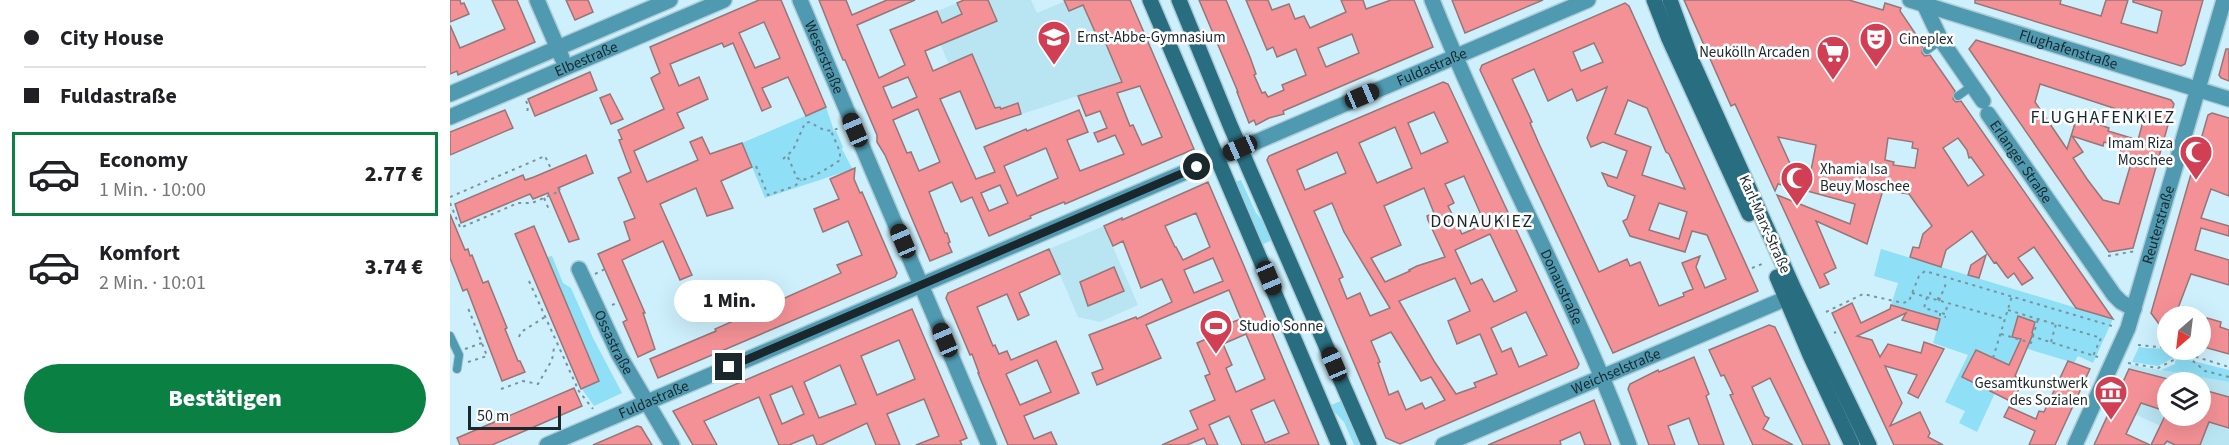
<!DOCTYPE html>
<html lang="de">
<head>
<meta charset="utf-8">
<style>
	body { margin:0; font-family:"Source Sans 3",sans-serif; background:#f6f6f6; color:#202124; height:100vh; display:flex; flex-direction:column; font-size:22px; white-space:nowrap }
	* { box-sizing:border-box; margin:0 }
	p { font-size:20px; color:#757577 }
	.icon { flex:none; width:33px; height:33px; fill:none; stroke:currentColor; stroke-width:2; stroke-linecap:round; stroke-linejoin:round }
	.map { position:relative; flex:1; overflow:hidden }
	.side { display:flex; flex-direction:column; background:#fff; width:450px }
	.side>* { flex:none }
	.hud { display:grid; align-content:center; height:132px; padding:0 24px; background:#fff }
	.needle { width:39px; rotate:208deg }
	.controls { position:absolute; left:1707px; top:306px; display:grid; gap:12px }
	.controls a { display:grid; place-items:center; width:54px; height:54px; border-radius:50%; background:#fff; box-shadow:0 6px 24px #0002; font-size:30px }
	.scale { position:absolute; left:18px; bottom:15px; width:93px; box-sizing:border-box; padding-left:6px; border:3px solid #1a272c; border-top:0; font-size:16px; line-height:21px; white-space:nowrap; color:#1a272c; -webkit-text-stroke:4px #fff; paint-order:stroke }
	.end { position:absolute; width:27px; height:27px; margin:-14px; border:8px solid #1a272c; background:#fff; box-shadow:0 0 0 3px #fff }
	.from { border-radius:50% }
	.bubble { position:absolute; height:42px; border-radius:21px; background:#fff; box-shadow:0 6px 24px #0002; font-size:20px; font-weight:800; line-height:42px; text-align:center }
	.car { position:absolute; width:18px; height:36px; margin:-18px -9px; border-radius:8px; box-shadow:0 0 4px 2px #0007; background:linear-gradient(#222 24%,#8ab4d8 0 40%,#222 0 76%,#8ab4d8 0 86%,#222 0) }
	.hud b { display:flex; align-items:center; gap:21px; height:57px; font-size:22px }
	.hud b+b { border-top:2px solid #e0e0e0 }
	.hud i { width:15px; height:15px; background:#202124 }
	ul { padding:0; list-style:none }
	li { display:flex; align-items:center; gap:18px; height:84px; margin:0 12px 9px; padding:0 12px; border:3px solid transparent; border-radius:0px }
	li div { flex:1 }
	li b { display:block; font-size:22px }
	li em { font-style:normal; font-weight:800 }
	li.selected { border-color:#0b8043 }
	li>.icon { width:54px; height:54px; stroke-width:1.5 }
	.cta { display:flex; gap:12px; margin-top:auto; padding:12px 24px }
	.cta a { flex:1; height:69px; border-radius:36px; background:#0b8043; color:#fff; font-size:24px; font-weight:800; line-height:69px; text-align:center }
	main { display:flex; flex:1; min-height:0 }
	.map>svg:first-child { display:block }
</style>
</head>
<body>
<main>
<section class="side">
<div class="hud">
<b><i class="from"></i>City House</b>
<b><i></i>Fuldastraße</b>
</div>
<ul>
<li class="selected"><svg class="icon" aria-label="car" viewBox="0 0 24 24"><path d="M5 17H2v-5l4-1 3-4h7l3 4 3 1v5h-3M9 17h6M6 11h13"/><circle cx="7" cy="17" r="2"/><circle cx="17" cy="17" r="2"/></svg><div><b>Economy</b><p>1 Min. · 10:00</p></div><em>2.77 €</em></li>
<li><svg class="icon" aria-label="car" viewBox="0 0 24 24"><path d="M5 17H2v-5l4-1 3-4h7l3 4 3 1v5h-3M9 17h6M6 11h13"/><circle cx="7" cy="17" r="2"/><circle cx="17" cy="17" r="2"/></svg><div><b>Komfort</b><p>2 Min. · 10:01</p></div><em>3.74 €</em></li>
</ul>
<div class="cta"><a>Bestätigen</a></div>
</section>
<div class="map">
<svg width="1779" height="445" viewBox="0 0 1779 445">
	<rect width="100%" height="100%" fill="#cdf0fc"/>
	<!-- built -->
	<g fill="#b9e4f2" fill-rule="evenodd">
		<polygon points="514,0 581,0 587,13 618,0 680,0 710,69 526,129 478,15"/>
		<polygon points="654,226 688,305 650,322 628,317 599,249"/>
		<path d="M 1681,365 L 1779,382 L 1779,445 L 1714,445 L 1721,431 L 1663,404 ZM 1718,382 L 1750,382 L 1750,416 L 1718,416 Z"/>
	</g>
	<!-- green -->
	<g fill="#8fdff7">
		<polygon points="376,107 384,131 386,131 393,147 392,149 403,170 400,170 315,198 292,143"/>
		<polygon points="791,180 806,213 817,226 825,239 811,245 785,182"/>
		<polygon points="1431,249 1663,319 1643,363 1628,356 1624,363 1568,346 1559,365 1531,352 1525,352 1513,377 1545,393 1527,432 1509,423 1515,411 1495,402 1518,355 1483,343 1490,319 1441,305 1448,283 1424,276"/>
		<polygon points="102,256 113,283 121,288 143,338 172,393 144,406 132,389 149,381 97,257"/>
		<path d="M 1689,347 C 1702,350 1712,346 1724,353 L 1725,357 L 1708,366 L 1682,362 Z"/>
		<polygon points="1731,358 1779,370 1779,382 1711,370 1725,364 1725,361"/>
		<polygon points="893,400 912,445 904,445 894,422 879,406"/>
	</g>
	<!-- building -->
	<g fill="#f49196" stroke="#967677" stroke-width="1.5" fill-rule="evenodd">
		<polygon points="0,0 10,0 11,4 14,3 19,14 0,22"/>
		<polygon points="42,0 67,0 85,42 8,75 7,71 0,74 0,25 10,48 55,29"/>
		<polygon points="116,0 138,0 143,12 125,20"/>
		<path d="M 309,0 L 331,0 L 376,107 L 356,116 L 338,77 L 312,88 L 321,107 L 312,111 L 283,43 L 274,47 L 272,43 L 220,64 L 229,86 L 249,77 L 258,99 L 227,113 L 234,128 L 184,151 L 197,182 L 248,160 L 240,142 L 252,137 L 260,154 L 292,143 L 302,167 L 271,181 L 283,208 L 257,216 L 246,188 L 210,204 L 242,275 L 230,280 L 213,241 L 172,260 L 195,313 L 193,313 L 205,349 L 188,357 L 173,322 L 177,320 L 148,254 L 180,240 L 174,222 L 185,218 L 168,178 L 181,172 L 169,140 L 172,139 L 168,130 L 214,109 L 201,78 L 210,73 L 200,47 ZM 314,22 L 330,58 L 305,68 L 289,33 Z"/>
		<path d="M 369,0 L 396,0 L 402,15 L 437,0 L 465,0 L 407,25 L 429,78 L 455,65 L 440,30 L 487,11 L 492,23 L 512,14 L 507,3 L 514,0 L 538,0 L 547,21 L 475,51 L 483,71 L 522,54 L 545,108 L 550,107 L 551,109 L 568,103 L 571,114 L 526,129 L 510,91 L 490,99 L 526,179 L 545,172 L 534,147 L 576,129 L 577,131 L 629,110 L 638,132 L 617,140 L 630,171 L 674,154 L 665,135 L 648,142 L 644,133 L 657,128 L 650,111 L 636,116 L 628,96 L 672,82 L 651,32 L 646,34 L 633,5 L 619,11 L 614,0 L 680,0 L 744,149 L 615,204 L 614,202 L 580,216 L 581,218 L 539,236 L 522,197 L 511,202 L 502,182 L 479,192 L 495,233 L 497,233 L 500,242 L 498,243 L 502,252 L 480,261 L 435,155 L 427,142 L 427,135 L 395,60 L 393,60 L 390,53 ZM 458,77 L 467,97 L 442,108 L 433,87 ZM 690,86 L 712,137 L 692,145 L 683,125 L 680,126 L 667,93 ZM 468,109 L 490,162 L 469,171 L 461,152 L 457,153 L 443,120 ZM 596,148 L 608,178 L 567,196 L 554,166 ZM 550,185 L 558,203 L 539,211 L 531,193 Z"/>
		<path d="M 749,0 L 776,0 L 800,57 L 806,74 L 804,75 L 812,93 L 815,92 L 818,97 L 834,90 L 832,85 L 856,75 L 846,49 L 827,57 L 823,47 L 817,50 L 796,0 L 818,0 L 822,10 L 839,4 L 845,19 L 854,16 L 860,28 L 896,12 L 891,0 L 913,0 L 916,9 L 941,0 L 964,0 L 983,47 L 833,111 L 834,114 L 819,118 L 806,125 L 804,120 L 799,123 L 787,92 L 788,92 ZM 902,34 L 909,53 L 876,67 L 868,48 Z"/>
		<polygon points="1002,0 1093,0 1015,33"/>
		<path d="M 1234,0 L 1399,0 L 1433,10 L 1435,3 L 1451,8 L 1450,11 L 1473,45 L 1472,53 L 1475,56 L 1480,55 L 1505,91 L 1503,99 L 1506,102 L 1511,101 L 1663,319 L 1626,308 L 1584,247 L 1568,258 L 1583,278 L 1572,285 L 1564,273 L 1558,278 L 1556,276 L 1546,262 L 1544,263 L 1522,231 L 1496,250 L 1491,267 L 1460,257 L 1463,247 L 1469,248 L 1473,234 L 1482,226 L 1459,194 L 1433,190 L 1417,244 L 1366,221 L 1386,268 L 1374,274 L 1379,284 L 1370,288 L 1327,195 L 1400,224 L 1405,204 L 1357,191 L 1366,145 L 1328,137 L 1352,190 L 1328,184 L 1325,191 L 1285,104 L 1281,106 ZM 1438,138 L 1463,142 L 1462,148 L 1468,149 L 1465,168 L 1443,165 L 1444,162 L 1435,160 ZM 1508,138 L 1517,150 L 1519,158 L 1521,157 L 1534,175 L 1518,186 L 1493,148 Z"/>
		<polygon points="1525,0 1611,0 1610,4 1651,16 1656,0 1678,0 1671,23 1707,33 1712,11 1683,2 1683,0 1753,0 1735,64 1731,66 1525,3"/>
		<path d="M 1175,3 L 1179,6 L 1308,291 L 1163,353 L 1030,70 L 1032,65 ZM 1144,43 L 1153,62 L 1131,71 L 1123,52 ZM 1084,69 L 1098,101 L 1122,89 L 1127,101 L 1157,87 L 1137,138 L 1141,147 L 1153,142 L 1177,151 L 1167,178 L 1152,173 L 1158,186 L 1185,196 L 1177,219 L 1173,221 L 1180,236 L 1235,252 L 1242,231 L 1257,235 L 1276,279 L 1255,288 L 1246,267 L 1250,256 L 1232,263 L 1243,289 L 1233,293 L 1234,296 L 1209,306 L 1190,262 L 1180,266 L 1177,259 L 1149,272 L 1090,146 L 1080,123 L 1082,122 L 1062,79 ZM 1178,100 L 1197,108 L 1216,152 L 1219,154 L 1235,189 L 1192,175 L 1201,147 L 1165,134 ZM 1209,203 L 1237,212 L 1229,239 L 1199,230 Z"/>
		<path d="M 1526,40 L 1721,100 L 1724,104 L 1683,248 L 1659,252 L 1519,49 ZM 1590,84 L 1694,118 L 1688,140 L 1658,131 L 1659,128 L 1627,117 L 1617,149 L 1585,102 ZM 1622,136 L 1653,146 L 1654,142 L 1672,147 L 1669,156 L 1682,160 L 1669,204 L 1653,200 L 1637,179 L 1623,158 L 1633,152 Z"/>
		<polygon points="1776,49 1779,49 1779,81 1771,78 1769,75"/>
		<polygon points="140,72 147,90 85,116 78,99"/>
		<path d="M 993,82 L 998,84 L 1129,364 L 1127,368 L 950,444 L 936,438 L 817,160 L 819,156 ZM 984,112 L 998,142 L 971,154 L 958,123 ZM 945,127 L 962,168 L 927,183 L 909,143 ZM 887,152 L 896,173 L 855,190 L 847,170 ZM 1014,176 L 1035,224 L 1012,234 L 998,206 L 1004,203 L 995,184 ZM 974,188 L 984,213 L 977,216 L 978,220 L 995,257 L 967,266 L 959,270 L 960,271 L 935,282 L 921,258 L 951,245 L 934,206 ZM 882,203 L 894,232 L 940,308 L 920,316 L 910,293 L 897,299 L 889,279 L 893,277 L 864,211 ZM 1040,234 L 1067,291 L 1044,302 L 1032,279 L 1021,284 L 1005,250 ZM 1005,278 L 1020,311 L 998,321 L 1007,344 L 1030,334 L 1047,374 L 1024,383 L 1026,387 L 1006,394 L 984,361 L 949,301 ZM 1076,312 L 1097,355 L 1069,367 L 1061,348 L 1052,352 L 1041,328 ZM 941,332 L 971,381 L 981,377 L 995,400 L 975,409 L 972,403 L 956,410 L 948,391 L 939,395 L 928,363 L 930,362 L 921,341 Z"/>
		<polygon points="160,94 173,119 161,124 150,98"/>
		<polygon points="55,110 63,128 0,155 0,132"/>
		<polygon points="1762,113 1779,118 1779,196 1761,189 1751,218 1779,226 1779,236 1751,228 1745,250 1779,260 1779,285 1741,274 1725,316 1718,316 1718,336 1701,313 1758,115"/>
		<polygon points="136,155 143,173 108,188 129,239 119,242 98,193 83,199 80,194 11,223 5,204 73,175 75,180 84,177"/>
		<polygon points="405,168 404,179 410,193 412,192 447,273 445,277 208,378 200,359 266,331 265,329 391,273 387,265 412,255 398,221 373,232 364,209 389,199 380,179"/>
		<path d="M 758,182 L 794,266 L 869,445 L 792,445 L 779,416 L 759,425 L 768,445 L 757,445 L 754,438 L 737,445 L 712,445 L 748,429 L 740,411 L 765,400 L 755,376 L 760,374 L 747,343 L 779,329 L 777,324 L 791,319 L 779,290 L 696,325 L 711,358 L 647,385 L 642,373 L 653,369 L 639,335 L 686,317 L 687,319 L 722,302 L 712,279 L 691,288 L 673,241 L 663,246 L 654,226 L 672,218 L 672,220 ZM 746,213 L 760,247 L 733,260 L 726,247 L 725,247 L 715,226 ZM 763,258 L 773,281 L 744,293 L 734,270 ZM 796,334 L 815,379 L 786,392 L 776,368 L 782,365 L 773,344 ZM 824,400 L 839,433 L 815,443 L 801,410 Z"/>
		<polygon points="0,214 15,250 18,249 20,256 22,255 33,283 38,281 57,328 55,329 68,361 70,361 75,372 52,381 17,289 13,291 0,258"/>
		<polygon points="84,226 149,381 131,389 65,234"/>
		<path d="M 599,249 L 610,274 L 569,293 L 579,315 L 568,320 L 557,294 L 527,307 L 543,346 L 545,345 L 549,354 L 557,351 L 561,360 L 606,341 L 629,393 L 574,416 L 584,439 L 601,432 L 607,445 L 558,445 L 528,373 L 529,373 L 522,354 L 520,355 L 496,298 L 498,293 ZM 587,360 L 601,392 L 570,405 L 556,374 Z"/>
		<polygon points="1536,255 1529,278 1518,275 1521,265"/>
		<polygon points="664,267 674,291 638,306 630,282"/>
		<polygon points="1402,303 1411,323 1440,309 1441,305 1490,319 1487,330 1452,320 1456,313 1407,336 1422,340 1430,357 1438,344 1471,353 1474,342 1494,349 1468,398 1458,393 1467,375 1435,366 1452,403 1440,426 1470,412 1480,433 1478,437 1493,445 1444,445 1382,313"/>
		<path d="M 462,309 L 517,438 L 510,441 L 512,445 L 466,445 L 489,436 L 474,399 L 437,414 L 450,445 L 426,445 L 417,423 L 371,445 L 367,445 L 363,435 L 339,445 L 329,445 L 309,397 L 254,421 L 267,445 L 243,445 L 223,411 ZM 449,340 L 465,379 L 427,395 L 411,356 ZM 390,365 L 406,404 L 369,418 L 354,382 ZM 342,386 L 354,414 L 332,424 L 320,395 Z"/>
		<polygon points="1568,316 1585,322 1582,333 1583,334 1565,376 1573,381 1562,402 1512,377 1526,350 1559,365 1571,339 1562,337"/>
		<polygon points="1757,318 1771,322 1770,327 1779,330 1779,354 1750,346 1750,322 1755,323"/>
		<polygon points="1319,325 1325,327 1380,445 1353,445 1320,378 1302,387 1315,416 1319,418 1313,429 1343,445 1303,445 1280,395 1283,394 1274,375 1271,376 1259,350"/>
		<polygon points="1244,357 1259,394 1256,396 1274,445 1249,445 1239,418 1218,426 1225,445 1199,445 1178,389 1180,384 1208,370 1209,372"/>
		<polygon points="1618,361 1640,369 1605,445 1579,445 1585,431 1554,417 1559,407 1586,419 1589,411 1594,412"/>
		<polygon points="1679,369 1718,379 1718,412 1691,403 1676,434 1700,445 1644,445"/>
		<polygon points="124,388 132,406 42,445 10,445 7,438"/>
		<polygon points="1750,389 1779,397 1779,428 1759,422 1750,445 1725,445 1717,441 1714,445 1701,445 1715,416 1750,416"/>
		<polygon points="1144,400 1161,445 1135,445 1130,432 1110,441 1111,445 1038,445"/>
		<polygon points="187,426 191,427 202,445 143,445"/>
	</g>
	<g fill="none" stroke-linecap="round" stroke-linejoin="round">
		<!-- service casing -->
		<g stroke="#adccd7" stroke-width="10">
			<g id="service">
				<polyline points="1477,50 1491,40"/>
				<polyline points="1508,96 1522,86"/>
				<polyline points="0,336 9,355 7,369"/>
			</g>
		</g>
		<!-- minor casing -->
		<g stroke="#adccd7" stroke-width="18">
			<g id="minor">
				<polyline points="87,0 112,58"/>
				<path id="s1" d="M 350,0 L 539,445"/>
				<path id="s2" d="M 982,0 C 1042,151 1122,293 1179,445"/>
				<polyline points="1472,0 1491,40 1533,101"/>
				<polyline points="0,94 220,0"/>
				<path id="s3" d="M 1538,114 L 1664,295 L 1671,302 L 1684,309"/>
				<path id="s4" d="M 0,117 L 274,0"/>
				<path id="s5" d="M 129,269 L 169,355 L 222,445"/>
				<path id="s6" d="M 97,445 L 1138,0"/>
				<path id="s7" d="M 993,445 L 1337,298"/>
				<path id="s8" d="M 1625,445 L 1678,328 L 1774,0"/>
			</g>
		</g>
		<!-- tertiary casing -->
		<g stroke="#adccd7" stroke-width="18">
			<g id="tertiary">
				<path id="s9" d="M 1460,0 L 1779,99"/>
			</g>
		</g>
		<!-- secondary casing -->
		<g stroke="#adccd7" stroke-width="18">
			<g id="secondary">
				<polyline points="700,0 889,445"/>
				<polyline points="729,0 780,125 919,445"/>
				<polyline points="1204,0 1219,39 1299,214"/>
				<polyline points="1220,0 1242,61 1344,289 1419,445"/>
				<polyline points="1327,277 1360,355 1402,445"/>
			</g>
		</g>
		<!-- path -->
		<g stroke="#7a939c" stroke-width="2" stroke-dasharray="3 4.5" stroke-linecap="butt">
			<polyline points="76,101 78,105 77,115"/>
			<path d="M 338,157 L 347,178 L 351,180 C 363,178 380,167 390,160 L 390,152 L 381,131"/>
			<path d="M 333,159 L 343,150 L 355,123 L 360,122 C 370,128 376,134 389,128"/>
			<polyline points="306,166 318,195 345,186 351,180"/>
			<polyline points="0,197 95,156 102,171"/>
			<polyline points="94,198 100,212"/>
			<polyline points="0,203 7,220"/>
			<polyline points="9,224 10,228 68,203 82,203 110,191 109,188"/>
			<polyline points="1658,256 1686,251"/>
			<polyline points="1302,268 1312,264"/>
			<polyline points="145,274 155,269"/>
			<polyline points="79,281 127,387"/>
			<polyline points="1480,292 1481,298"/>
			<polyline points="1462,293 1555,319"/>
			<polyline points="1477,297 1474,308 1495,314 1498,303"/>
			<polyline points="1488,300 1489,293"/>
			<polyline points="1489,301 1497,281"/>
			<polyline points="162,305 169,302"/>
			<polyline points="1558,310 1651,338 1643,356"/>
			<polyline points="1376,312 1413,294 1453,303 1459,301 1469,276 1475,271 1662,326"/>
			<polyline points="1490,313 1490,316 1496,317"/>
			<polyline points="1384,333 1386,332"/>
			<polyline points="1551,334 1581,343 1588,319"/>
			<polyline points="1581,336 1648,357"/>
			<polyline points="69,337 71,332 95,317"/>
			<polyline points="1601,342 1606,324"/>
			<polyline points="1688,345 1718,348"/>
			<polyline points="15,349 32,343"/>
			<polyline points="1724,350 1779,367"/>
			<polyline points="1737,356 1755,371 1779,377"/>
			<polyline points="1543,358 1562,296"/>
			<polyline points="18,362 37,356 18,308"/>
			<polyline points="1678,363 1708,368 1735,354"/>
			<polyline points="51,389 73,381 88,384 102,360 104,348 107,346"/>
			<polyline points="128,390 143,409"/>
		</g>
		<!-- service -->
		<use href="#service" stroke="#4f9ab0" stroke-width="8"/>
		<!-- minor -->
		<use href="#minor" stroke="#4f9ab0" stroke-width="15"/>
		<!-- tertiary -->
		<use href="#tertiary" stroke="#4f9ab0" stroke-width="15"/>
		<!-- secondary -->
		<use href="#secondary" stroke="#296e80" stroke-width="15"/>
	</g>
	<g fill="none" stroke-linecap="round" stroke-linejoin="round">
		<!-- route -->
		<polyline stroke="#1a272c" stroke-width="8" points="279,367 747,167"/>
	</g>
	<!-- icons -->
	<defs>
		<g id="school-pin" transform="scale(1.725)"><path d="M0 17L-7.5 6A9.5 9.5 0 1 1 7.5 6Z" fill="#d03f54" stroke="#fff"/><path d="M0-5L7-2L0 1L-7-2ZM-4 1L0 2.5L4 1V4Q0 6-4 4Z" fill="#fff"/></g>
		<g id="theatre-pin" transform="scale(1.725)"><path d="M0 17L-7.5 6A9.5 9.5 0 1 1 7.5 6Z" fill="#d03f54" stroke="#fff"/><path d="M-5-5.5Q0-4 5-5.5V0Q5 5 0 6Q-5 5-5 0ZM-3.3-2.5H-1v1.5H-3.3ZM1-2.5H3.3v1.5H1ZM-2.8 1Q0 5.5 2.8 1Z" fill="#fff"/></g>
		<g id="supermarket-pin" transform="scale(1.725)"><path d="M0 17L-7.5 6A9.5 9.5 0 1 1 7.5 6Z" fill="#d03f54" stroke="#fff"/><path d="M-6-5.5h2.5l.6 2H6L4.5 2H-2.5L-4.4-4H-6ZM-1.5 3.2a1.3 1.3 0 1 0 .1 0ZM3 3.2a1.3 1.3 0 1 0 .1 0Z" fill="#fff"/></g>
		<g id="mosque-pin" transform="scale(1.725)"><path d="M0 17L-7.5 6A9.5 9.5 0 1 1 7.5 6Z" fill="#d03f54" stroke="#fff"/><path d="M3.5-4.9A6 6 0 1 0 3.5 4.9A5 5 0 1 1 3.5-4.9Z" fill="#fff"/></g>
		<g id="stadium-pin" transform="scale(1.725)"><path d="M0 17L-7.5 6A9.5 9.5 0 1 1 7.5 6Z" fill="#d03f54" stroke="#fff"/><path d="M0-5a6.5 5 0 1 0 0 10a6.5 5 0 1 0 0-10ZM-3.5-1.8h7v3.6h-7Z" fill="#fff"/></g>
		<g id="museum-pin" transform="scale(1.725)"><path d="M0 17L-7.5 6A9.5 9.5 0 1 1 7.5 6Z" fill="#d03f54" stroke="#fff"/><path d="M0-6L6-3V-2H-6V-3ZM-5-1h2V3h-2ZM-1-1h2V3h-2ZM3-1h2V3H3ZM-6 4H6V6H-6Z" fill="#fff"/></g>
	</defs>
	<g fill-rule="evenodd">
		<use href="#school-pin" x="604" y="37"/>
		<use href="#theatre-pin" x="1426" y="39"/>
		<use href="#supermarket-pin" x="1383" y="52"/>
		<use href="#mosque-pin" x="1746" y="152"/>
		<use href="#mosque-pin" x="1347" y="178"/>
		<use href="#stadium-pin" x="766" y="326"/>
		<use href="#museum-pin" x="1661" y="392"/>
	</g>
	<g text-anchor="middle" stroke-width="5" stroke-linejoin="round" paint-order="stroke">
		<!-- poi labels -->
		<g font-size="15" fill="#1a272c" stroke="#fff" text-anchor="start">
			<text x="627" y="42">Ernst-Abbe-Gymnasium</text>
			<text x="1449" y="44">Cineplex</text>
			<text x="1360" y="57" text-anchor="end">Neukölln Arcaden</text>
			<text x="1723" y="148" text-anchor="end">Imam Riza<tspan x="1723" dy="17">Moschee</tspan></text>
			<text x="1370" y="174">Xhamia Isa<tspan x="1370" dy="17">Beuy Moschee</tspan></text>
			<text x="789" y="331">Studio Sonne</text>
			<text x="1638" y="388" text-anchor="end">Gesamtkunstwerk<tspan x="1638" dy="17">des Sozialen</tspan></text>
		</g>
		<!-- street labels -->
		<g font-size="15" fill="#1a272c" stroke="#fff">
			<text dy="5" stroke="none"><textPath href="#s9" startOffset="166">Flughafenstraße</textPath></text>
			<text dy="5" stroke="none"><textPath href="#s1" startOffset="62">Weserstraße</textPath></text>
			<text dy="5" stroke="none"><textPath href="#s4" startOffset="148">Elbestraße</textPath></text>
			<text dy="5" stroke="none"><textPath href="#s6" startOffset="962">Fuldastraße</textPath></text>
			<text dy="5" stroke="none"><textPath href="#s3" startOffset="58">Erlanger Straße</textPath></text>
			<text transform="translate(1315 224) rotate(66)" y="5">Karl-Marx-Straße</text>
			<text dy="5" stroke="none"><textPath href="#s8" startOffset="236">Reuterstraße</textPath></text>
			<text dy="5" stroke="none"><textPath href="#s2" startOffset="315">Donaustraße</textPath></text>
			<text dy="5" stroke="none"><textPath href="#s5" startOffset="81">Ossastraße</textPath></text>
			<text dy="5" stroke="none"><textPath href="#s7" startOffset="188">Weichselstraße</textPath></text>
			<text dy="5" stroke="none"><textPath href="#s6" startOffset="116">Fuldastraße</textPath></text>
		</g>
		<!-- quarter labels -->
		<g font-size="18" letter-spacing="1.5" fill="#1a272c" stroke="#fff">
			<text x="1653" y="123">FLUGHAFENKIEZ</text>
			<text x="1032" y="227">DONAUKIEZ</text>
		</g>
	</g>
</svg>
<div class="controls">
<a><svg class="needle" viewBox="-14 -14 28 28"><path d="M0-13l5 13h-10z" fill="#e53935"/><path d="M0 13l5-13h-10z" fill="#757577"/></svg></a>
<a><svg class="icon" aria-label="layers" viewBox="0 0 24 24"><path d="M12 4l9 5-9 5-9-5zM3 14l9 5 9-5"/></svg></a>
</div>
<div class="scale">50 m</div>
<i class="end from" style="left:747px;top:167px"></i>
<i class="end" style="left:279px;top:367px"></i>
<div class="bubble" style="left:224px;top:280px;width:111px">1 Min.</div>
<i class="car" style="left:912px;top:96px;rotate:67deg"></i>
<i class="car" style="left:405px;top:130px;rotate:337deg"></i>
<i class="car" style="left:790px;top:148px;rotate:246deg"></i>
<i class="car" style="left:453px;top:241px;rotate:337deg"></i>
<i class="car" style="left:819px;top:278px;rotate:157deg"></i>
<i class="car" style="left:495px;top:340px;rotate:337deg"></i>
<i class="car" style="left:884px;top:364px;rotate:337deg"></i>
</div>
</main>
</body>
</html>
